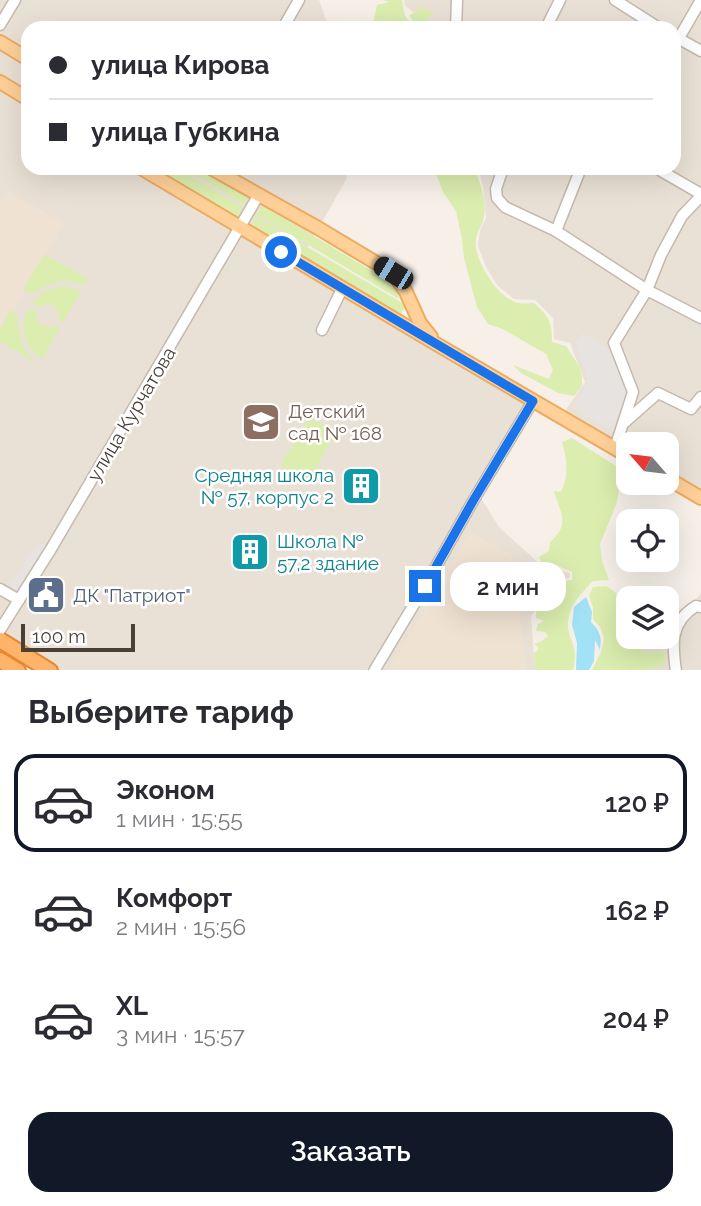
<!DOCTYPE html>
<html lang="ru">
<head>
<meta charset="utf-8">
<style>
	body { margin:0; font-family:Raleway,sans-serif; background:#f2f2f3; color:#2b2b33; height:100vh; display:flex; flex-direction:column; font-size:26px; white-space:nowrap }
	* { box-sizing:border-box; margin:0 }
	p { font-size:23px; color:#7c7c81 }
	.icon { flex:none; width:38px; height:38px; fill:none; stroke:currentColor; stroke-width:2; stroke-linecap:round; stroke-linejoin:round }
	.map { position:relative; height:670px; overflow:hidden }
	.side { display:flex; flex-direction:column; background:#fff; flex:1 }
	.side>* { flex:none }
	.hud { position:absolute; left:21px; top:21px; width:660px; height:154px; border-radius:21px; box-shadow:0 7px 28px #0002; display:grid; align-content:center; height:154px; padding:0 28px; background:#fff }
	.needle { width:46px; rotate:298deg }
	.fabs { position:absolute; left:616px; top:432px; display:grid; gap:14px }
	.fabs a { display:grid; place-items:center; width:63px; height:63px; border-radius:14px; background:#fff; box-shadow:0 7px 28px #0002; font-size:35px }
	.scale { position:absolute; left:21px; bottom:18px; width:114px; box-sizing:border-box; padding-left:7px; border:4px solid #4a3f36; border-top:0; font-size:19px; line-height:24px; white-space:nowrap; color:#4a3f36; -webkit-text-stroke:5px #fff; paint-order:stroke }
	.end { position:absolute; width:32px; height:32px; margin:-16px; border:9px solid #1a73e8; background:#fff; box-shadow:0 0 0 4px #fff }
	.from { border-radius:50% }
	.bubble { position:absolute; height:49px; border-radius:21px; background:#fff; box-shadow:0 7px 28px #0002; font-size:23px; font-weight:600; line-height:49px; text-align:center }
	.car { position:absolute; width:21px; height:42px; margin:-21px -10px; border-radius:9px; box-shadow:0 0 5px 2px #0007; background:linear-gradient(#222 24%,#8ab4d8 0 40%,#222 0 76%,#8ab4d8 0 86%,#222 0) }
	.hud b { display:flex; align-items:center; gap:24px; height:66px; font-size:26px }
	.hud b+b { border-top:2px solid #e1e1e2 }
	.hud i { width:18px; height:18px; background:#2b2b33 }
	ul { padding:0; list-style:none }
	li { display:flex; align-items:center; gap:21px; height:98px; margin:0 14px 10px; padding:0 14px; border:4px solid transparent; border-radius:21px }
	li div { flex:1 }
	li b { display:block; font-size:26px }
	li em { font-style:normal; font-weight:600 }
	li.current { border-color:#111827 }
	li>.icon { width:63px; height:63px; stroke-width:1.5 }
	h2 { padding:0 28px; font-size:32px; line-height:84px }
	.action { display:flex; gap:14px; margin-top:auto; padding:14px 28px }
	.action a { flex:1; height:80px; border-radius:21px; background:#111827; color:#fff; font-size:28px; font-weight:600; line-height:80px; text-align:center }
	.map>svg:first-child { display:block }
</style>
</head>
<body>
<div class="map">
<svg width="701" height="671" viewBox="0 0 701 671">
	<rect width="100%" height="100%" fill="#f6f0e9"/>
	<!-- residential -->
	<g fill="#eae1d6">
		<polygon points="0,0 302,0 285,28 28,28 28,57 0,40"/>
		<polygon points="304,0 319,0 329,28 287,28"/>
		<polygon points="404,0 701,0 701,502 667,480 667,444 628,444 628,455 563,414 585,382 570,343 554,339 553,318 535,300 514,299 497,285 486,267 478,246 480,230 486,218 483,186 478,168 674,168 674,28 434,28 405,6"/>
		<polygon points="0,44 28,61 28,168 345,168 347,178 300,261 537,400 481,498 499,527 541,565 570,573 570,578 539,583 541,603 531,616 535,670 57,670 0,636"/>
		<polygon points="701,593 701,670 644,670 637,637 667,637 667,606 688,610"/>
	</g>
	<!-- education -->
	<g fill="#f0e2d2">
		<polygon points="8,191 64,224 0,333 0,204"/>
		<polygon points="261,403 276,412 260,440 245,432"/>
		<polygon points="470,532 513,556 526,670 388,671"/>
	</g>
	<!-- green -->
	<g fill="#dbedaf">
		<polygon points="383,0 402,0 405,16 415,28 372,28 377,5 389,2"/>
		<polygon points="419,6 435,14 428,17 427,24 416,26 409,15 417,12"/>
		<polygon points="154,168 175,168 245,208 238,216 233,215"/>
		<polygon points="183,168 203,168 245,194 247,198 245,205"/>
		<path d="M 434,168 L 474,168 C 480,182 487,201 484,216 C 483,227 474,232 476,248 C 479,266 498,298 518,303 C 523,304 529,303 534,303 C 549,317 552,321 552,342 L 566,346 L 579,366 L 582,376 L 582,386 L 574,396 L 558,393 L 521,373 L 513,365 L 549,379 L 553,370 L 546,354 L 503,329 L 488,324 L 477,307 L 464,258 L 462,239 L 456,211 L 443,192 Z"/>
		<polygon points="262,207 265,207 384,278 396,291 399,299 256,214"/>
		<path d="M 255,216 L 399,301 L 404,304 L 405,308 L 400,315 L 396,315 L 255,229 C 252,224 252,221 255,216 Z"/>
		<path d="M 44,254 L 88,279 L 83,285 C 65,276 48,284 32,294 L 23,289 Z"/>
		<polygon points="58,287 70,287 81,292 63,322 58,320 59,312 54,306 47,304 39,307 32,303 45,291"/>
		<path d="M 29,308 L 37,312 L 36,320 L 42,326 L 52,328 L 55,324 L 60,328 L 42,359 C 25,347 18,326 29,308 Z"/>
		<path d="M 10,310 L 17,314 C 19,336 20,347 36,363 L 0,341 L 0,329 Z"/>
		<path d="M 310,420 C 319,421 333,426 334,436 L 310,479 L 299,480 L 283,471 L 282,463 L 307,422 Z"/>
		<path d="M 572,438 L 622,470 L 617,502 L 600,544 L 602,561 L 609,580 L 593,581 C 578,596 561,615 571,639 C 576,653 576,655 573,670 L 535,670 L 534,653 L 537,651 L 539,648 L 534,644 L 542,641 L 548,636 L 545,632 L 536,631 L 538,624 L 544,621 L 536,618 L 536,612 L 542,607 L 541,587 L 547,585 L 550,582 L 572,580 L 572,572 L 556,565 L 542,563 L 539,557 L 549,551 L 550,542 C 571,524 560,512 554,491 L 561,492 C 569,475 567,460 562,442 Z"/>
		<polygon points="606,586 616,593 624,603 628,601 628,626 621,629 628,637 638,637 643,652 664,652 665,665 650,669 650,670 592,670 601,652 604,638 600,627 593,619 593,607 589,596 593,587"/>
	</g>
	<!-- parking -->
	<g fill="#e7e3e1">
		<polygon points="583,332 616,354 628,391 615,433 572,408 588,381 575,342"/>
		<polygon points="45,544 17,590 10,586 35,546"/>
	</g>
	<!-- water -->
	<path fill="#a1e2f6" d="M 586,597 L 592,612 L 591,622 C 600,631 602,637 600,650 L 595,640 L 594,661 L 589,670 L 576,670 L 577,643 L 572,625 L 574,607 Z"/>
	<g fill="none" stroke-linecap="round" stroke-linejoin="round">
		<!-- minor casing -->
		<g stroke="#c5b9ad" stroke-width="13">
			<g id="minor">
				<polyline points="615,0 659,28"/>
				<polyline points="0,25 15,0"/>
				<polyline points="283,28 299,0"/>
				<polyline points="456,28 457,0"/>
				<polyline points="546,28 560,0"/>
				<polyline points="674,36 701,51"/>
				<polyline points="679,38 701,0"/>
				<polyline points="503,168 496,189 497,198 505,207 556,231 647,290 701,318"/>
				<polyline points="656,168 701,194"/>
				<polyline points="556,231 581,168"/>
				<polyline points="322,330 342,289"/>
				<polyline points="624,423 658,393 691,409 701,397"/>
				<polyline points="615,448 633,392 614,343 647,290 661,255 682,216 701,196"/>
				<polyline points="0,589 19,600"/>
				<polyline points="0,630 51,549 258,196"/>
				<polyline points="374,671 425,586 473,501 533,401"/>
				<path d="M 676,671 C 672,644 670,622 696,606 L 701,607"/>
			</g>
		</g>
		<!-- major casing -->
		<g stroke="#eeaa5f" stroke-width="16">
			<g id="major">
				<polyline points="0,42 28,59"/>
				<polyline points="0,82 28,99"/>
				<polyline points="141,168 438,345 628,456"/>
				<polyline points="211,168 318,228 393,273 406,292 420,323 431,337"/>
				<polyline points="667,478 701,498"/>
			</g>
		</g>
		<!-- highway casing -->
		<g stroke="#ea852e" stroke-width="18">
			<g id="highway">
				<polyline points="0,640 50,671"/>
				<polyline points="0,660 18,671"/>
			</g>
		</g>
		<!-- minor -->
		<use href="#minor" stroke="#fff" stroke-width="10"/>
		<!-- major -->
		<use href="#major" stroke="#ffd098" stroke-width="12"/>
		<!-- highway -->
		<use href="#highway" stroke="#ffb46a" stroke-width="14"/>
	</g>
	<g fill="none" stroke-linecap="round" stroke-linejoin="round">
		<!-- route -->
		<polyline stroke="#1a73e8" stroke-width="9" points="281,252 533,401 473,501 425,586"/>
	</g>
	<!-- icons -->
	<defs>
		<g id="school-square" transform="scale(2.0125)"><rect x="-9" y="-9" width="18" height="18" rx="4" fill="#8d6e63" stroke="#fff"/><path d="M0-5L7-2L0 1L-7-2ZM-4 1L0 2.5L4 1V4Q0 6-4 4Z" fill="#fff"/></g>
		<g id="building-square" transform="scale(2.0125)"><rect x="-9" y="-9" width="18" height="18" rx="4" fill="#0f9aa8" stroke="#fff"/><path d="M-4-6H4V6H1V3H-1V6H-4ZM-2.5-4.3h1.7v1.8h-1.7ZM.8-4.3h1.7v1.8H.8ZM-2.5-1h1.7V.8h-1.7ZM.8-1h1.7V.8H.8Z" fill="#fff"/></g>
		<g id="civic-square" transform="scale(2.0125)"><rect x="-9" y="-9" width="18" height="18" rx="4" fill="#5c6f8a" stroke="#fff"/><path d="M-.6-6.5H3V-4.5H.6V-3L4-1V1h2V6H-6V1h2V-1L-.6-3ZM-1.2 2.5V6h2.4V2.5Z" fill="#fff"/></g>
	</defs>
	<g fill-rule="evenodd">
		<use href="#school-square" x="261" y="422"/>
		<use href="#building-square" x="361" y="486"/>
		<use href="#building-square" x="250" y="552"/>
		<use href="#civic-square" x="46" y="595"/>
	</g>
	<g text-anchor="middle" stroke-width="5" stroke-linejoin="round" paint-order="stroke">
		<!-- education labels -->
		<g font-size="19" fill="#785e54" stroke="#fff" text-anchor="start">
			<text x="288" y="418">Детский<tspan x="288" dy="22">сад № 168</tspan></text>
		</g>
		<!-- street labels -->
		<g font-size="19" fill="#4a3f36" stroke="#fff">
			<text transform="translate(131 414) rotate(-59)" y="7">улица Курчатова</text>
		</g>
		<!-- culture labels -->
		<g font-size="19" fill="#0d838f" stroke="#fff" text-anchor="end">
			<text x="334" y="482">Средняя школа<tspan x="334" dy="22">№ 57, корпус 2</tspan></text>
			<text x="277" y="548" text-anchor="start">Школа №<tspan x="277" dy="22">57,2 здание</tspan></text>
		</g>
		<!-- service labels -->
		<g font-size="19" fill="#4e5e75" stroke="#fff" text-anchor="start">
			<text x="73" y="602">ДК "Патриот"</text>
		</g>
	</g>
</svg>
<div class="fabs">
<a><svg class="needle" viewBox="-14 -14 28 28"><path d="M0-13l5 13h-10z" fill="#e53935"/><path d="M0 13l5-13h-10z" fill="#7c7c81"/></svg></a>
<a><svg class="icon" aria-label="locate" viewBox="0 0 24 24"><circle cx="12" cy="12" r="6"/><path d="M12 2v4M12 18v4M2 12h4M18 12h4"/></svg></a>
<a><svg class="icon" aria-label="layers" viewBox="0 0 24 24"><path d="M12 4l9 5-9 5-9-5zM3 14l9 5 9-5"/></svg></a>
</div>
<div class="scale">100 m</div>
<i class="end from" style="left:281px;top:252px"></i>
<i class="end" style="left:425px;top:586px"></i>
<div class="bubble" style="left:450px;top:562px;width:116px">2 мин</div>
<i class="car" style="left:393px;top:273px;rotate:301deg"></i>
<div class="hud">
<b><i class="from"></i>улица Кирова</b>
<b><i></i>улица Губкина</b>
</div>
</div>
<section class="side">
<h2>Выберите тариф</h2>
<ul>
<li class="current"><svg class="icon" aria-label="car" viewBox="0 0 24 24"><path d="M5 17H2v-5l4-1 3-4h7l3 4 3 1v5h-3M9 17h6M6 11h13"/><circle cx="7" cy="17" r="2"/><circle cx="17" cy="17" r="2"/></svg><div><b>Эконом</b><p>1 мин · 15:55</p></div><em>120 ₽</em></li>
<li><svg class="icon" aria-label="car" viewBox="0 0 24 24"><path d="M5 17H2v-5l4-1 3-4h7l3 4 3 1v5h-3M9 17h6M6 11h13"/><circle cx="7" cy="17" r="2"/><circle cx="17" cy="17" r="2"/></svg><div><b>Комфорт</b><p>2 мин · 15:56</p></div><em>162 ₽</em></li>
<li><svg class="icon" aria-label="car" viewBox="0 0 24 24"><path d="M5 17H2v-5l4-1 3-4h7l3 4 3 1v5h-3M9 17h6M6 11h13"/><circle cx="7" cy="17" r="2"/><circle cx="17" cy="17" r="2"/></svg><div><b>XL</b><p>3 мин · 15:57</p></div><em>204 ₽</em></li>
</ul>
<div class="action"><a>Заказать</a></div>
</section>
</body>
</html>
